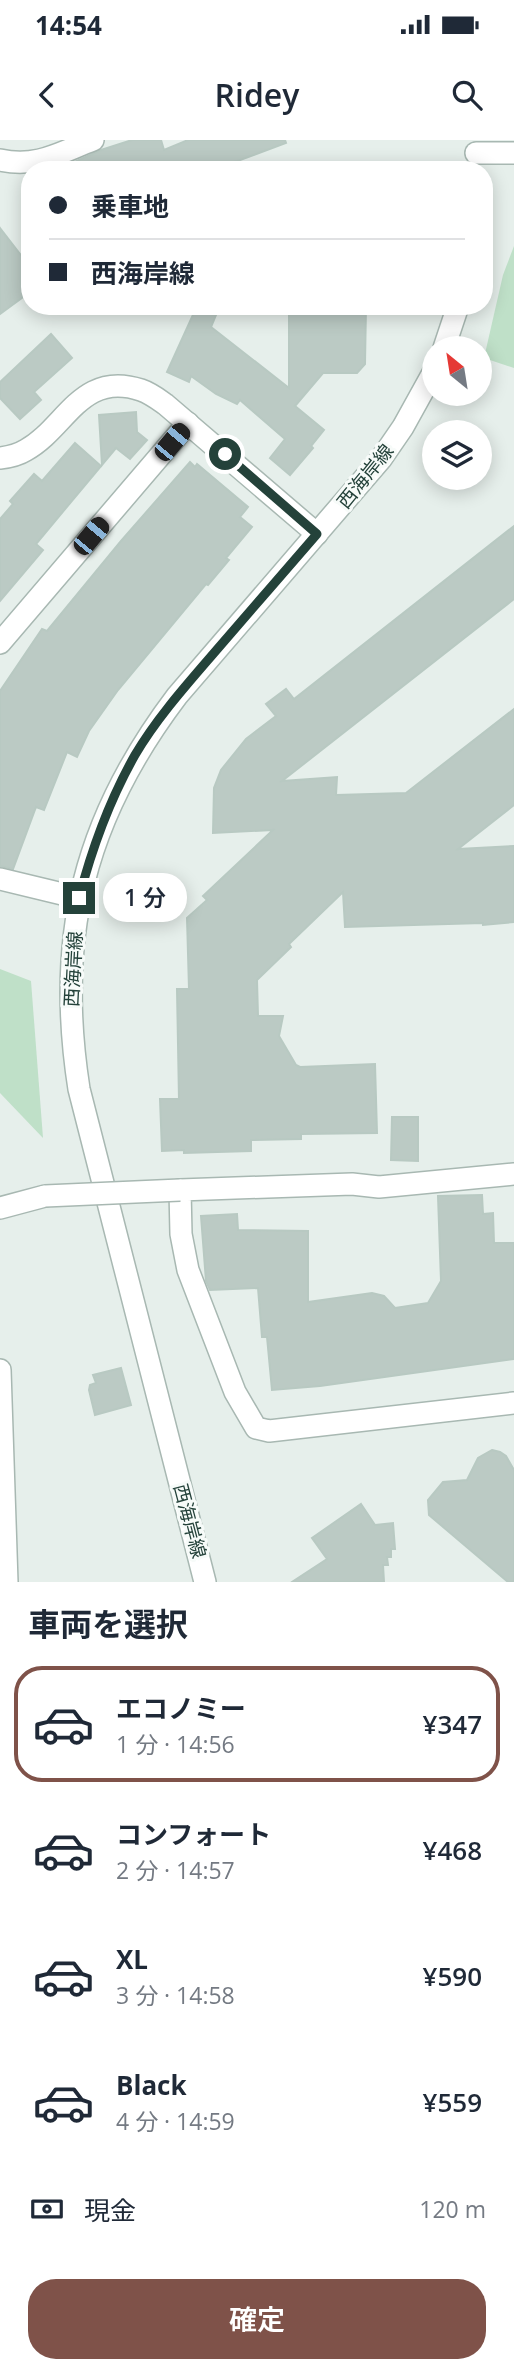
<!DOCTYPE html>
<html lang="ja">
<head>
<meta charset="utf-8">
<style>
	body { margin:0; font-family:"Open Sans","Noto Sans JP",sans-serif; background:#f2f2f3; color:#1f2937; height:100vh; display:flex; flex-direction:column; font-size:26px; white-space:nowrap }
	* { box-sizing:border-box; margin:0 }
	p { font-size:23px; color:#747a83 }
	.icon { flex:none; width:38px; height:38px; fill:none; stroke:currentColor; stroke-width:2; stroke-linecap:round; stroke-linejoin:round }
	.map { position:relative; height:1442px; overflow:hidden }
	.sheet { display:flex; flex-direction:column; background:#fff; flex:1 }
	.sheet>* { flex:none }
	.top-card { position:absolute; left:21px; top:21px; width:472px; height:154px; border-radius:28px; box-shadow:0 4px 18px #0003; display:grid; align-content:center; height:154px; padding:0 28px; background:#fff }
	.needle { width:46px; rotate:330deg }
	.controls { position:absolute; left:422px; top:196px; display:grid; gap:14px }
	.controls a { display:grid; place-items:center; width:70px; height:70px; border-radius:50%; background:#fff; box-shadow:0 4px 18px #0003; font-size:35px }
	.end { position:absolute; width:32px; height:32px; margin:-16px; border:9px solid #24423a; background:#fff; box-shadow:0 0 0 4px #fff }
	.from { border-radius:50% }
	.bubble { position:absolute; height:49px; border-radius:24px; background:#fff; box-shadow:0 4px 18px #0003; font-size:23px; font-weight:600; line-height:49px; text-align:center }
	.car { position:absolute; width:21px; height:42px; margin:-21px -10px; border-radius:9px; box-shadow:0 0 5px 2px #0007; background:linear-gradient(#222 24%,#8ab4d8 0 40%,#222 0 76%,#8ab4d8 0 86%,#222 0) }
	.top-card b { display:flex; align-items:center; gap:24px; height:66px; font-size:26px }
	.top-card b+b { border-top:2px solid #e0e1e3 }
	.top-card i { width:18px; height:18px; background:#1f2937 }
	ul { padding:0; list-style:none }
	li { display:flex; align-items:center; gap:21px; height:116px; margin:0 14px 10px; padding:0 14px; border:4px solid transparent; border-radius:28px }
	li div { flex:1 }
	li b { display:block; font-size:26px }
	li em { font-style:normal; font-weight:600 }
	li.active { border-color:#7f5249 }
	li>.icon { width:63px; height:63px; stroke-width:1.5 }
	h2 { padding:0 28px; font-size:32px; line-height:84px }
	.pay { display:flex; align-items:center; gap:18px; height:77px; padding:0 28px; font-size:26px }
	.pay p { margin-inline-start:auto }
	.action { display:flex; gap:14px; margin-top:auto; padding:14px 28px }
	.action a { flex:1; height:80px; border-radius:28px; background:#7f5249; color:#fff; font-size:28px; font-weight:600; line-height:80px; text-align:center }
	.status { display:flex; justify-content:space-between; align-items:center; height:49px; padding:0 35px; background:#fff; direction:ltr }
	.status svg { height:19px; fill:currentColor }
	header { display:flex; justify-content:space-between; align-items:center; height:91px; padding:0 28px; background:#fff; font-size:32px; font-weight:600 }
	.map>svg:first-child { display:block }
</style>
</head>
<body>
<div class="status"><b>14:54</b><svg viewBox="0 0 49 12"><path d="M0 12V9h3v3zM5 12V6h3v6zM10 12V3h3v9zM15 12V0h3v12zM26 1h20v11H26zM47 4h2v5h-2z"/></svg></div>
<header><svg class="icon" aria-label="back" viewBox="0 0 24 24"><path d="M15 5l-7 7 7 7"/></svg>Ridey<svg class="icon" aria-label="search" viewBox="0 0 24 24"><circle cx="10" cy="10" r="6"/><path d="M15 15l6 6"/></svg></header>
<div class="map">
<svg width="514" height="1442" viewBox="0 0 514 1442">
	<rect width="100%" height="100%" fill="#e6efeb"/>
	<!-- green -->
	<g fill="#bfe0c8">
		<polygon points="514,106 514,228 484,218 503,135"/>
		<polygon points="0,829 31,841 43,998 0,953"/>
	</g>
	<!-- building -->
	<g fill="#bbcac4" stroke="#b8c9c2" stroke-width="2">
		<polygon points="132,0 161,0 164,10 188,0 285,0 286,3 213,30 57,30 101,10"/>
		<polygon points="0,88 30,127 30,152 0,174"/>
		<polygon points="197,166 208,166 218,170 211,187 289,248 289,166 366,166 365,224 357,233 323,233 295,266 324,290 311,306 313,308 290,335 270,318 285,299 240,260 237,264 216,254 191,236 189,242 167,232"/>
		<polygon points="51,194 72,218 34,252 41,260 20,279 0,258 0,242"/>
		<polygon points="136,272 137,292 147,300 130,319 116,308 102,325 99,275"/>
		<polygon points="75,303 101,326 36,404 43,410 0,461 0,379 13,364 10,361 34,334 42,341"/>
		<polygon points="190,322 195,327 197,324 248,367 240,377 252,387 226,418 229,420 208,445 206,444 118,550 89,591 77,617 67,612 44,670 36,667 13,729 0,726 0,551 42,489 47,491 121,401"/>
		<polygon points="514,386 514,459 282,641 337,637 336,655 406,653 514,569 514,665 458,709 514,706 514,782 483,785 483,783 345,787 343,752 289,804 291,807 257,840 258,876 283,876 279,896 296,925 300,927 375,924 377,993 301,994 301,999 251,1000 251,1011 184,1013 184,1010 162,1011 160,959 179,959 177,849 189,849 187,778 207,760 203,756 273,690 213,693 214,648 221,630 246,599 276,576 266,564 286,549 294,559"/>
		<polygon points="392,977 418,977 418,1021 391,1020"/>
		<polygon points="482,1055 483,1074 493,1073 494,1103 514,1103 514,1219 320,1246 272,1250 267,1197 262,1197 258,1148 210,1150 206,1141 201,1076 237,1074 238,1090 308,1091 308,1162 372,1153 384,1156 395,1168 428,1163 441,1141 438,1056"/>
		<polygon points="121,1228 131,1265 95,1275 89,1250 90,1245 96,1243 93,1235"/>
		<polygon points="492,1310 500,1312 506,1316 514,1330 514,1442 508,1442 429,1375 428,1360 443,1342 467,1340 478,1318"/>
		<polygon points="361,1364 375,1385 393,1383 395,1409 391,1409 391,1417 387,1417 388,1425 383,1425 384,1442 292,1442 327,1419 312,1398"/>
	</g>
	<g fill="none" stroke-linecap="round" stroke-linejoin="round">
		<!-- minor casing -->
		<g stroke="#a8b8b2" stroke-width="24">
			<g id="minor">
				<polyline points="476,13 514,13"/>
				<path d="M 0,20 C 37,28 59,13 93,0"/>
				<polyline points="444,208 458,166"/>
				<path d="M 0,318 C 9,317 18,315 26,310 C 66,288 81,230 141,250 C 150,253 158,259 165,264 L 317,394"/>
				<polyline points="0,503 188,283"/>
				<polyline points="0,739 79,758"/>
				<polyline points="514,1034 379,1047 352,1044 180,1050 181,1094 188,1130 235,1252 256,1288 269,1291 514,1263"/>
				<polyline points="0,1068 45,1056"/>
				<polyline points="0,1230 7,1442"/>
				<path d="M 205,1442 L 79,949 C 55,796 84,679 177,556 L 381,319 L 403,287 L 434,231"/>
			</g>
		</g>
		<!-- minor -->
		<use href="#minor" stroke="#fff" stroke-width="21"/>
		<!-- minor-bridge casing -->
		<g stroke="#a8b8b2" stroke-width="24" stroke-linecap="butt">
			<polyline id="minor-bridge" points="45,1056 180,1050"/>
		</g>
		<!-- minor-bridge -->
		<use href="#minor-bridge" stroke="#fff" stroke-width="21"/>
	</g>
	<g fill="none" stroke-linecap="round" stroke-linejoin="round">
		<!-- route -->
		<path stroke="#24423a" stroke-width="9" d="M 79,758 C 92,708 109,661 135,615 C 158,576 190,541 220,506 C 252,469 285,431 317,394 L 225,314"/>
	</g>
	<g text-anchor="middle" stroke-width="6" stroke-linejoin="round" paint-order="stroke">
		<!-- street labels -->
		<g font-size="19" fill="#24423a" stroke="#f7fbf9">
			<text transform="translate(365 336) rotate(-51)" y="7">西海岸線</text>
			<text transform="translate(73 829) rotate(-87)" y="7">西海岸線</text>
			<text transform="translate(190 1381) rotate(75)" y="7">西海岸線</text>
		</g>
	</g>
</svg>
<div class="controls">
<a><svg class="needle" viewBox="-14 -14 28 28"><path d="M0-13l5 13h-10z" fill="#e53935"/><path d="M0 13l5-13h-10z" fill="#747a83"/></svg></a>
<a><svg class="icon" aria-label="layers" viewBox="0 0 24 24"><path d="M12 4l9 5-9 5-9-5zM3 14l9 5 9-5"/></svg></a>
</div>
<i class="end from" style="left:225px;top:314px"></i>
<i class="end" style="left:79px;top:758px"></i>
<div class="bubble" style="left:103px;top:733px;width:84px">1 分</div>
<i class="car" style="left:172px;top:302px;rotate:40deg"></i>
<i class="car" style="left:91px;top:396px;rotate:40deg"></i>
<div class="top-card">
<b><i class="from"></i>乗車地</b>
<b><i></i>西海岸線</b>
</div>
</div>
<section class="sheet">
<h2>車両を選択</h2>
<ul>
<li class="active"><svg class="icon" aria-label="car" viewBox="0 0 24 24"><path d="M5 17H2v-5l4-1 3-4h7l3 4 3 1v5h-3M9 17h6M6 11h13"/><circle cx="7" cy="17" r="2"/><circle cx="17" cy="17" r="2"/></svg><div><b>エコノミー</b><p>1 分 · 14:56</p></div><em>¥347</em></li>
<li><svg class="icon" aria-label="car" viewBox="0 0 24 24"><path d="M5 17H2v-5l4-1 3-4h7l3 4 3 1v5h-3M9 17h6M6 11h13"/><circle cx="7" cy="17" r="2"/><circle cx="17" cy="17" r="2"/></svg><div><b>コンフォート</b><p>2 分 · 14:57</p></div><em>¥468</em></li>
<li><svg class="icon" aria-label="car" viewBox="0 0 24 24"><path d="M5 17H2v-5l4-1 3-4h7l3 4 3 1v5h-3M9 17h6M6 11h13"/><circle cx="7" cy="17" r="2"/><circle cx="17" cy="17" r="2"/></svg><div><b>XL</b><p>3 分 · 14:58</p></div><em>¥590</em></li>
<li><svg class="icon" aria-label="car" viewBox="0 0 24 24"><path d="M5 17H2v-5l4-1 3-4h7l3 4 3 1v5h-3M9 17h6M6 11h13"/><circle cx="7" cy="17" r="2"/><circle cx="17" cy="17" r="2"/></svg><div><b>Black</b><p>4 分 · 14:59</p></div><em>¥559</em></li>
</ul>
<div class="pay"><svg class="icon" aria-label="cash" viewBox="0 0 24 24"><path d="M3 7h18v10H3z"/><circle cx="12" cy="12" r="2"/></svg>現金<p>120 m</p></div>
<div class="action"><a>確定</a></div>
</section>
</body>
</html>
